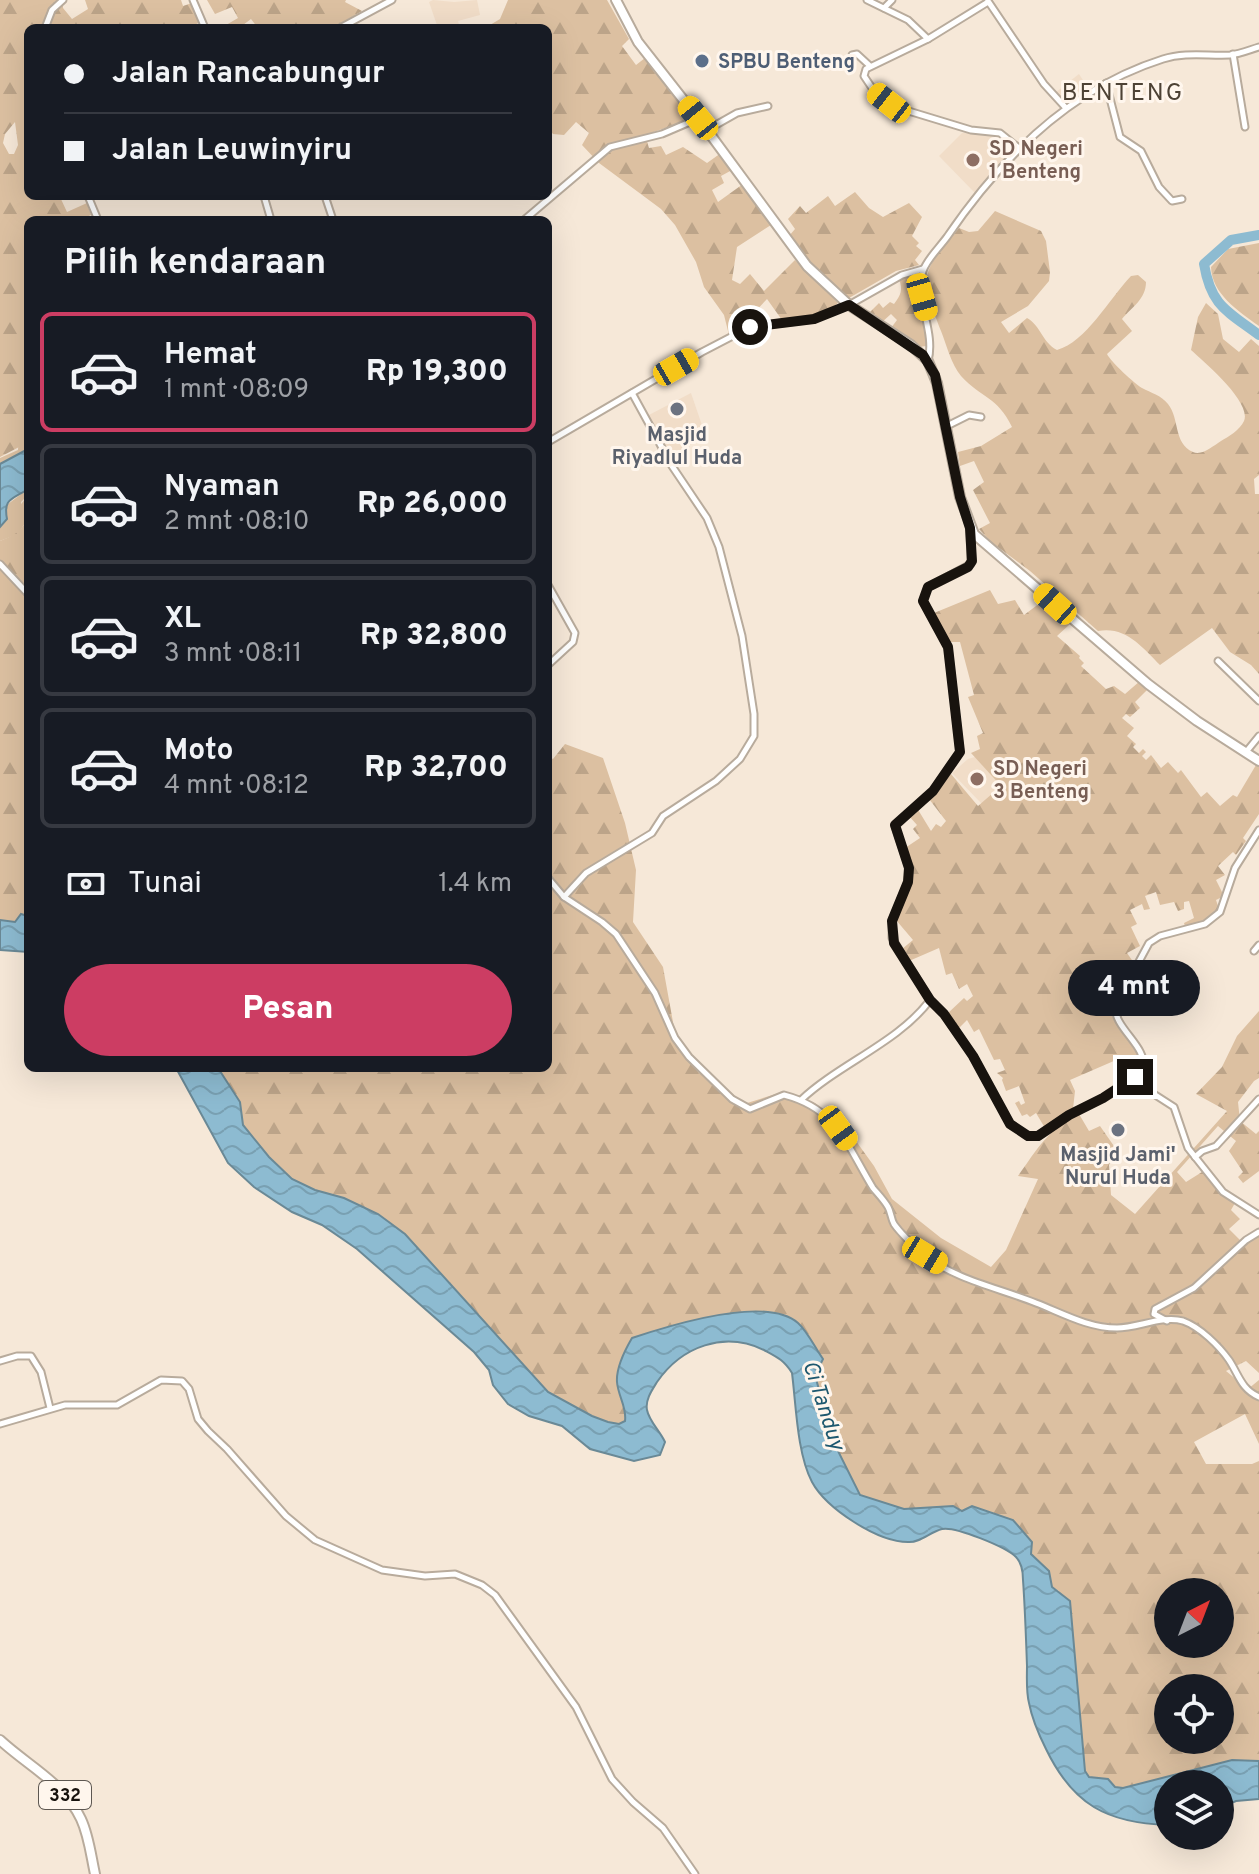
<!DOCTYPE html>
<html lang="id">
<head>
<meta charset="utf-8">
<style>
	body { margin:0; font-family:Overpass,sans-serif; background:#242831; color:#f1f3f6; height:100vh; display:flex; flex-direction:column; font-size:30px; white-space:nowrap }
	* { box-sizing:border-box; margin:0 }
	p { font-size:26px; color:#9ea1a6 }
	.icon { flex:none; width:44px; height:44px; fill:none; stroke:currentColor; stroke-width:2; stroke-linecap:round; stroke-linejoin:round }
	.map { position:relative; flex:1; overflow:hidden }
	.side { position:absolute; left:24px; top:216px; width:528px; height:856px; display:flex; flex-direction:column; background:#171b24; border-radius:12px; box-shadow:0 8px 32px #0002 }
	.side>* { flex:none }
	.banner { position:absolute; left:24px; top:24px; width:528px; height:176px; border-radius:12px; box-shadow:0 8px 32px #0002; display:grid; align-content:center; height:176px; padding:0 40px; background:#171b24 }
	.needle { width:52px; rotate:42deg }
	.fabs { position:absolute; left:1154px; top:1578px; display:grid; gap:16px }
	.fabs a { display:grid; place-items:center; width:80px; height:80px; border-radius:50%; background:#171b24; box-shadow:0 8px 32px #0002; font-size:40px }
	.end { position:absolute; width:36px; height:36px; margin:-18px; border:10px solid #18130e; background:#fff; box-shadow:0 0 0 4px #fff }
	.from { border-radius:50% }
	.bubble { position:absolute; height:56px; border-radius:28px; background:#171b24; box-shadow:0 8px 32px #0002; font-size:26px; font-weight:800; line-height:56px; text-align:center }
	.car { position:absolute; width:24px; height:48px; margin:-24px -12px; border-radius:10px; box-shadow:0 0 6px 2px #0007; background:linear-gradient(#f5c518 24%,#345 0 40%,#f5c518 0 76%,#345 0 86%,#f5c518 0) }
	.banner b { display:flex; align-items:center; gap:28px; height:76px; font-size:30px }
	.banner b+b { border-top:2px solid #363941 }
	.banner i { width:20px; height:20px; background:#f1f3f6 }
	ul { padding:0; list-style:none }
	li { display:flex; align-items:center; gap:24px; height:120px; margin:0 16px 12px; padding:0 24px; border:4px solid #363941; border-radius:12px }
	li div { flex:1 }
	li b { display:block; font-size:30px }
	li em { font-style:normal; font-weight:800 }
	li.on { border-color:#cc3d63 }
	li>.icon { width:72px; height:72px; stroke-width:1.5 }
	h2 { padding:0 40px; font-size:36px; line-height:96px }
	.pay { display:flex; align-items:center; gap:20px; height:88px; padding:0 40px; font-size:30px }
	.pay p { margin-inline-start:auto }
	.cta { display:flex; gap:16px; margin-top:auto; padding:16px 40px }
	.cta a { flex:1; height:92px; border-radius:48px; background:#cc3d63; color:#fff; font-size:32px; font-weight:800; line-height:92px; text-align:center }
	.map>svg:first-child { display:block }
</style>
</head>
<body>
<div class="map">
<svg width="1259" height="1874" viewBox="0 0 1259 1874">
	<defs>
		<pattern id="forest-firs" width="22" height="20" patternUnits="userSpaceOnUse" patternTransform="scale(2)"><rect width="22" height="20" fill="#dcc0a1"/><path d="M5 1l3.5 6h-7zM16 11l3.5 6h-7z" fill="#bca489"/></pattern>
		<pattern id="water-waves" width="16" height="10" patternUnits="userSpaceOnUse" patternTransform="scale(2)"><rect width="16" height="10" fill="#8dbbd1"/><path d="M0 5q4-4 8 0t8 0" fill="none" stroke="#79a0b2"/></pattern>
	</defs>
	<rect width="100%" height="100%" fill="#f6e8d8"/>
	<!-- built -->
	<g fill="#f1ddc8">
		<polygon points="433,0 454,2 477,0 480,15 458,21 460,28 438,28 429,2"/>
		<polygon points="1079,74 1090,91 1067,103 1055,93"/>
		<polygon points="988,131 1016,148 975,193 939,156 962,133"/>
		<polygon points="691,393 705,434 671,459 647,416"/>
		<polygon points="975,757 1001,786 982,804 952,773 968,759"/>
	</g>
	<!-- grass -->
	<g fill="#dcc0a1">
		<polygon points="21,401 28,408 28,449 0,464 0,458 18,450"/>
		<path d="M 28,489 L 28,495 L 21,502 L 25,523 L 18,534 L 0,541 L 0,527 C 9,520 5,517 4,507 Z"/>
	</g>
	<!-- forest -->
	<g fill="url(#forest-firs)" fill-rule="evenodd">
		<path d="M 0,0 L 63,0 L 63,8 L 72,19 L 88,9 L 85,0 L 181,0 L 183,6 L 192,3 L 201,22 L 187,28 L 28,28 L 28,196 L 62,196 L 60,197 L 67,212 L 87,203 L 91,215 L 80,220 L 28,220 L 28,408 L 21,402 L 21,446 L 0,457 ZM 15,122 L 18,145 L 14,154 L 9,154 L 3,143 L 5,134 Z"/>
		<path d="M 207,0 L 346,0 L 345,2 L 362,11 L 333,28 L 318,28 L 315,25 C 307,31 291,30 283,24 L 280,28 L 258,28 L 251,19 L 239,28 L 227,28 L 226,25 L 238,18 L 232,7 L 215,14 Z"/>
		<path d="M 508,0 L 607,0 L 629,39 L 622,46 L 636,65 L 645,58 L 694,118 L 645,135 L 649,148 L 661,146 L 666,155 L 683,147 L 707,163 L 721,153 L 732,170 L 721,176 L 724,183 L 712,190 L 718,202 L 743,184 L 771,225 L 737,247 L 732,280 L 740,284 L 750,274 L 764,291 L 795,260 L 838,303 C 821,318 804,318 782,320 L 767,299 L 753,314 L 745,307 L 735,316 L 742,329 L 729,335 L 724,315 L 704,287 L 696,262 L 675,225 L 661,209 L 599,163 L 582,145 L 589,133 L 576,122 L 564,135 L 553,134 L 548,128 L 548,28 L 485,28 L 500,19 Z"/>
		<path d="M 855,192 L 869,208 L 883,217 L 909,203 L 922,217 L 912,236 L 919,243 L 916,246 L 922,251 L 915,260 L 919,265 L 896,271 L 849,298 C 825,287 804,257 789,236 L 795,229 L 788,219 L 800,206 L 806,213 L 828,196 L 835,206 Z"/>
		<path d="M 995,211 L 1041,231 L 1046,241 L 1050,272 L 1049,281 L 1028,306 L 1001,322 L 1009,333 L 1027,318 C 1041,326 1042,342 1057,350 C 1086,342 1109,299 1131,276 L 1138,275 L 1146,282 C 1146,299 1132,307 1122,319 L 1132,331 L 1107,354 C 1111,362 1134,383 1142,388 C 1151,393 1161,395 1168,404 C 1180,419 1173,443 1193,452 C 1202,456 1213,446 1221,441 C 1228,437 1240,430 1244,421 C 1252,402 1204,362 1191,350 L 1198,317 L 1206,303 L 1218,314 L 1223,339 L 1239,352 L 1251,339 L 1259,346 L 1259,475 L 1254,479 L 1255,494 L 1259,494 L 1259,674 L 1251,665 L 1230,652 L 1212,628 L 1160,665 C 1142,647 1126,626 1098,631 L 1030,571 L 991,542 L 979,529 L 990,523 L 973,490 L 984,482 L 974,461 L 960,466 L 958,452 L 981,446 L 1012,427 C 997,396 982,399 961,376 C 951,364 947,346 941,331 C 919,274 920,275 959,228 L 969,232 L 978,231 Z"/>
		<path d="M 1259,243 L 1259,326 C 1238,311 1212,294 1211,267 L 1228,249 Z"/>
		<path d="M 910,276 L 911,284 L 918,284 L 927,346 L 918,347 L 891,328 L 897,320 L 891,314 L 881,323 L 869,313 L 879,303 L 883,308 L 890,302 L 894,304 C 901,295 903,290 899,279 Z"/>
		<path d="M 28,495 L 28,916 L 21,915 L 15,922 L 0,920 L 0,541 C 11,536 19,534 25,523 L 19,507 Z"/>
		<path d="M 990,590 L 998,604 L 1015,600 L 1024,615 L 1044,600 L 1070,624 L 1057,636 L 1080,656 L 1079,658 L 1084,663 L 1081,666 L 1106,689 L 1114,686 L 1125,694 L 1140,681 L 1149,688 L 1135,702 L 1140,708 L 1130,717 L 1126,714 L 1122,718 L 1134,728 L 1127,736 L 1136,744 L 1133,747 L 1139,753 L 1143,749 L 1146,752 L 1142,756 L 1146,760 L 1151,755 L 1161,768 L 1168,762 L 1178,773 L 1181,770 L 1201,797 L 1207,792 L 1220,806 L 1233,795 L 1237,797 L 1256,765 L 1259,767 L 1259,814 L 1243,838 L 1246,841 L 1236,855 L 1233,852 L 1218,866 L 1225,875 L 1216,880 L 1224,896 L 1216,900 L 1219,909 L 1212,918 L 1186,930 L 1184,923 L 1194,918 L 1189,901 L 1184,902 L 1184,909 L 1178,911 L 1174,902 L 1160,905 L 1156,892 L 1145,896 L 1150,909 L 1144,910 L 1142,904 L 1130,910 L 1137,924 L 1131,927 L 1140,946 L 1127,953 L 1134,963 L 1108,1010 L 1141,1060 L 1135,1072 L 1123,1057 L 1070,1080 L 1075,1091 L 1073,1109 L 1045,1128 L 1036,1113 L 1030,1117 L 1027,1114 L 1022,1116 L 1015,1103 L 1019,1101 L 1021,1105 L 1025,1103 L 1019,1086 L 1006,1091 L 1002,1080 L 1003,1078 L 997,1073 L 1005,1070 L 1000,1059 L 994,1060 L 979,1029 L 974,1032 L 967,1020 L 958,1029 L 947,1014 L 964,998 L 967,1001 L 973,996 L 967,984 L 959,989 L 952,973 L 946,975 L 939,948 L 909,961 L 902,949 L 913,940 L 896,920 C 905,894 916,874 905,848 L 920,838 L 913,829 L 917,825 L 909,816 L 917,808 L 931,831 L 936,824 L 941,827 L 946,821 L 929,799 L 951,774 L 978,806 L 1001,786 L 971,753 L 980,749 L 977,736 L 983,733 L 968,697 L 974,695 L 960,642 L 950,642 L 934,613 Z"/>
		<path d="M 565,744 L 603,758 L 625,823 L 636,870 L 633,922 L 663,967 L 675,1033 L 687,1053 L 744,1104 L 782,1092 L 815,1103 L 848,1130 L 874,1166 L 892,1199 L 941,1238 L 991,1267 L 1006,1250 L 1038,1179 L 1018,1176 C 1038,1148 1048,1129 1079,1114 L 1089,1131 L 1100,1126 L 1116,1149 L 1109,1165 L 1111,1195 L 1135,1214 L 1227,1111 L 1196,1094 L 1222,1067 L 1237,1036 L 1259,1011 L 1259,1078 L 1254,1081 L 1238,1102 L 1240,1121 L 1256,1134 L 1259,1131 L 1259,1171 L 1243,1183 L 1238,1177 L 1243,1172 L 1229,1151 L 1236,1141 L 1218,1126 L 1177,1172 L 1186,1182 L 1202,1172 L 1220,1192 L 1235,1203 L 1231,1210 L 1240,1219 L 1229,1229 L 1243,1243 L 1259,1235 L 1259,1373 L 1246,1361 L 1226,1371 L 1248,1389 L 1259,1380 L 1259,1444 L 1245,1414 L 1194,1442 L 1206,1464 L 1252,1464 L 1259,1461 L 1259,1761 L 1232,1760 L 1123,1788 L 1115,1787 L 1108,1779 L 1089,1778 L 1085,1771 L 1059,1591 L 1052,1587 L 1049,1571 L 1031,1554 L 953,1506 L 904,1509 L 860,1495 L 833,1441 L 815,1374 L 775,1313 L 617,1382 L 626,1416 L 625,1421 L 619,1424 L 608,1422 L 592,1416 L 548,1392 L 344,1198 L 315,1190 L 292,1179 L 269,1157 L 243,1125 L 240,1102 L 218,1068 L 548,1068 L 548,756 L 553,759 ZM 1168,1592 L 1220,1592 L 1220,1644 L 1168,1644 ZM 1168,1688 L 1220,1688 L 1220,1740 L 1168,1740 Z"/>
	</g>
	<!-- water -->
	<g fill="url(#water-waves)" stroke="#6a8996" stroke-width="2">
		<path d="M 28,449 L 28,489 C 12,500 3,498 7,519 L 0,527 L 0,464 Z"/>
		<polygon points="21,914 28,916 28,952 0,950 0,920 15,922"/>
		<path d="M 176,1068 L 218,1068 L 240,1102 L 243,1125 L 269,1157 L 292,1179 L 315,1190 L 344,1198 L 378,1214 L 405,1234 L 548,1392 L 592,1416 L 608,1422 L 619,1424 L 625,1421 C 627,1407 618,1396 617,1382 C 616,1368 625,1350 632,1338 C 668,1326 766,1295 798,1323 C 808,1332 815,1348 823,1359 L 815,1375 L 833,1441 L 860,1495 L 904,1509 L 953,1506 L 962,1511 L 972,1506 L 1013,1520 L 1032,1542 L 1031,1554 L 1049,1571 L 1052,1587 L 1070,1601 L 1085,1771 L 1089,1777 L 1108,1779 L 1115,1787 L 1123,1788 L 1232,1760 L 1259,1761 L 1259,1799 L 1236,1801 L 1220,1808 L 1220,1784 L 1168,1784 L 1168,1825 C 1107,1823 1073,1805 1046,1749 C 1039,1735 1032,1719 1029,1703 C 1026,1691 1027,1678 1027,1666 C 1026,1637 1025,1608 1023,1580 C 1023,1571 1022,1563 1016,1557 C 1006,1547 955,1526 942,1529 C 930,1532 920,1543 908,1542 C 877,1542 826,1508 812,1482 C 797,1454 796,1404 792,1373 C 784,1360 777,1357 764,1350 C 724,1331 682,1346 657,1382 C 652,1390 645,1400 647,1410 C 649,1421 660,1431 665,1442 L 660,1455 L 634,1461 L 590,1449 L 562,1426 L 529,1416 L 508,1404 L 493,1385 L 489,1370 L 474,1352 L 357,1249 L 322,1225 L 292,1212 L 254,1187 L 228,1163 Z"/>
	</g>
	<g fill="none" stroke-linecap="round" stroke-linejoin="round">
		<!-- river -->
		<path stroke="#8dbbd1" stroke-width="10" d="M 1259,235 L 1231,240 L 1204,264 C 1211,306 1227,311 1259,335"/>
		<!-- street casing -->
		<g stroke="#b8ab9c" stroke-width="9">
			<g id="street">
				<polyline points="193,0 205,28"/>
				<polyline points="867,0 908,20 928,39 988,2"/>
				<polyline points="988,1 1044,84 1065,107"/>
				<polyline points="884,8 892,0"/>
				<polyline points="45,28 52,10 63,0"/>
				<polyline points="340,28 392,0"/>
				<polyline points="928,39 866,69 864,76 874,91 902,109 971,130 1000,133 1020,149"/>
				<polyline points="1233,54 1245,127"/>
				<polyline points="852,55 857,54 870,66"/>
				<polyline points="1106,83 1120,137 1141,151 1159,187 1172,201 1182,199"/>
				<polyline points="707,130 737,113 768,106"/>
				<polyline points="88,196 98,220"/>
				<polyline points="264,196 271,220"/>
				<polyline points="325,196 333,220"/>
				<polyline points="524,220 610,147 662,134 697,119"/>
				<path d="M 928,361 C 936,331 914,299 923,271 C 927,259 939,248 947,237 C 1000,159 1071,88 1163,59 C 1185,52 1207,56 1230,55 C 1240,54 1249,50 1259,47"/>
				<polyline points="947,426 969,415 981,417"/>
				<polyline points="548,442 702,352 750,327 814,319 849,305 902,275 923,269"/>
				<polyline points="0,564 28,594"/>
				<polyline points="548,585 575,633 573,642 548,665"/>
				<polyline points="1218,661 1259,701"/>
				<polyline points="1246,752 1259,736"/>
				<path d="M 548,878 L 564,897 L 602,922 L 616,934 L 655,993 L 675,1038 L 689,1057 L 732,1099 L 750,1109 L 784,1095 C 838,1109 847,1146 873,1188 C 878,1194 884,1200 888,1207 C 891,1212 891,1219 894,1224 C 901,1234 915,1247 924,1255 C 956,1280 999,1288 1036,1303 C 1062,1313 1088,1328 1117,1328 C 1138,1328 1163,1315 1183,1321 C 1200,1327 1219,1346 1229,1360 C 1239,1375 1241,1389 1259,1397"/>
				<polyline points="564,897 586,873 652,833 663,816 716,781 740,759 754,736 754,714 742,636 719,547 707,518 672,466 632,393"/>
				<polyline points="1254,951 1259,945"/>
				<path d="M 930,1000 L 944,1014 L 973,1056 L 1010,1124 L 1028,1136 L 1038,1136 L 1069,1115 L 1103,1098 L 1129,1082 L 1143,1069 C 1148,1046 1114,1029 1115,1006 L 1149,943 L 1160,936 L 1205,924 L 1220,912 L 1235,868 L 1259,830"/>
				<polyline points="1135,1077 1146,1089 1174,1107 1188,1148 1223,1192 1259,1215"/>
				<path d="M 801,1100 C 839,1064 899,1042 930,1000 L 892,938 L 892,921 L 908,882 L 909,868 L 895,826 L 933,791 L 960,752 L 948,647 L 923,601 L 928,587 L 971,564 L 970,529"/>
				<polyline points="1195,1157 1202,1151 1216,1146 1259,1099"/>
				<polyline points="1167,1321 1154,1314 1155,1309 1194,1288 1246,1240 1259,1232"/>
				<polyline points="0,1361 17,1356 31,1356 41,1372 50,1408"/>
				<polyline points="0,1424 65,1405 117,1405 161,1380 182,1381 189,1389 198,1419 208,1431 227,1449 286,1516 315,1540 382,1570 425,1576 455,1574 482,1585 495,1595 576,1707 612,1779 633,1802 663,1828 695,1874"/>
			</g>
		</g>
		<!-- secondary casing -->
		<g stroke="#b8ab9c" stroke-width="12">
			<polyline id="secondary" points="616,0 638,42 707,130 807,266 849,305 911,345 928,361 937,383 960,497 974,534 1148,684 1197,721 1259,761"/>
		</g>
		<!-- primary casing -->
		<g stroke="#b8ab9c" stroke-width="12">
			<path id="primary" d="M 0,1740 C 28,1766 64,1783 81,1819 C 89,1836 91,1856 95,1874"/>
		</g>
		<!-- street -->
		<use href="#street" stroke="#fff" stroke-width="5"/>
		<!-- secondary -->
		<use href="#secondary" stroke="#fff" stroke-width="8"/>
		<!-- primary -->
		<use href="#primary" stroke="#fff" stroke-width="8"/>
	</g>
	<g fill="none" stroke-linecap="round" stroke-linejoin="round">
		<!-- route -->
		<polyline stroke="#18130e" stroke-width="10" points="750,327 814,319 849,305 923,355 935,375 960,497 970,528 972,561 968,567 928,587 923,601 948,647 960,752 933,791 895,825 909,868 908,882 892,921 894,943 930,1000 944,1014 973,1056 1010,1124 1028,1136 1038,1136 1069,1115 1103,1098 1135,1077"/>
	</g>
	<!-- markers -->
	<circle fill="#5c6f8a" stroke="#fff6ed" stroke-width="3" cx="702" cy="61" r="8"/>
	<g fill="#8d6e63" stroke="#fff6ed" stroke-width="3">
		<circle cx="973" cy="160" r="8"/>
		<circle cx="977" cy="779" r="8"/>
	</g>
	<g fill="#6b7280" stroke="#fff6ed" stroke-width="3">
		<circle cx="677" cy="409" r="8"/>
		<circle cx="1118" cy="1130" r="8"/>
	</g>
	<g text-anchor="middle" stroke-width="6" stroke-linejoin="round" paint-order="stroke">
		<!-- shield labels -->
		<rect fill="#fff6ed" stroke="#5d5751" stroke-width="2" x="39" y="1781" width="52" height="28" rx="6"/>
		<g font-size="18" font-weight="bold" fill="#18130e">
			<text x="65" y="1801">332</text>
		</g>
		<!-- service labels -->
		<g font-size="20" font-weight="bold" fill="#4e5e75" stroke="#fff6ed" text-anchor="start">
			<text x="718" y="68">SPBU Benteng</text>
		</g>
		<!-- education labels -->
		<g font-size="20" font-weight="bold" fill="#785e54" stroke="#fff6ed" text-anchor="start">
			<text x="989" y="155">SD Negeri<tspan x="989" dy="23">1 Benteng</tspan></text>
			<text x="993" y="775">SD Negeri<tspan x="993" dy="23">3 Benteng</tspan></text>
		</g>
		<!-- worship labels -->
		<g font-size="20" font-weight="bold" fill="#5b616d" stroke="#fff6ed">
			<text x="677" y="441">Masjid<tspan x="677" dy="23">Riyadlul Huda</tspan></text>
			<text x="1118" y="1161">Masjid Jami'<tspan x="1118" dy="23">Nurul Huda</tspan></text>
		</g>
		<!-- water labels -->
		<g font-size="22" font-style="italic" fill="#1e586f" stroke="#fff6ed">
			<text transform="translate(825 1405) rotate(72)" y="8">Ci Tanduy</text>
		</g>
		<!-- quarter labels -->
		<g font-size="24" letter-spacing="2" fill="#4d4235" stroke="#fff6ed">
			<text x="1123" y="100">BENTENG</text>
		</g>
	</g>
</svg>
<div class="fabs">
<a><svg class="needle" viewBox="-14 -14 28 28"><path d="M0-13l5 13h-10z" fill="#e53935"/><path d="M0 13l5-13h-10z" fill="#9ea1a6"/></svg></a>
<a><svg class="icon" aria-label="locate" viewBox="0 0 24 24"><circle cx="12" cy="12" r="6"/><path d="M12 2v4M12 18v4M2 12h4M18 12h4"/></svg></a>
<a><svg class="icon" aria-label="layers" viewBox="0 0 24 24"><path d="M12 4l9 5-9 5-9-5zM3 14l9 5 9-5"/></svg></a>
</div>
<i class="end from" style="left:750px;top:327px"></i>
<i class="end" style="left:1135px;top:1077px"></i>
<div class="bubble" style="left:1068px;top:960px;width:132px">4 mnt</div>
<i class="car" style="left:889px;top:103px;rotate:308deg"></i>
<i class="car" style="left:698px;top:118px;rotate:321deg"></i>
<i class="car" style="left:922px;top:297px;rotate:164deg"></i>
<i class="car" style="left:676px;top:367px;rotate:60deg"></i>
<i class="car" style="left:1055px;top:604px;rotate:312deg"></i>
<i class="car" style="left:838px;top:1128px;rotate:144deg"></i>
<i class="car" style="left:925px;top:1255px;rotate:121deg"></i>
<div class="banner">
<b><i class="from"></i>Jalan Rancabungur</b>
<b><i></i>Jalan Leuwinyiru</b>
</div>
<section class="side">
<h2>Pilih kendaraan</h2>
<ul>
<li class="on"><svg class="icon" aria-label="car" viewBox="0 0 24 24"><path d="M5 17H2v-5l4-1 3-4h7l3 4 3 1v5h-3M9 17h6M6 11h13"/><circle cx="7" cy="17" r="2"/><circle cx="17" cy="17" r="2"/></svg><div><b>Hemat</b><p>1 mnt · 08:09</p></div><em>Rp 19,300</em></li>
<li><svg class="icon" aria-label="car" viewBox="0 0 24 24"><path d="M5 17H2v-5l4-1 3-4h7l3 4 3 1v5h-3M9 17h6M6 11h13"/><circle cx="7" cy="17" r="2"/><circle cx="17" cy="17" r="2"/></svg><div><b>Nyaman</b><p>2 mnt · 08:10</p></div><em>Rp 26,000</em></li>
<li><svg class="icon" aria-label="car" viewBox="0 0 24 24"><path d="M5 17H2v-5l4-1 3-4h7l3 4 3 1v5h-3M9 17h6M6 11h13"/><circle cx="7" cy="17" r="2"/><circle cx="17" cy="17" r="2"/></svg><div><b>XL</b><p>3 mnt · 08:11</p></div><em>Rp 32,800</em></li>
<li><svg class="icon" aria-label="car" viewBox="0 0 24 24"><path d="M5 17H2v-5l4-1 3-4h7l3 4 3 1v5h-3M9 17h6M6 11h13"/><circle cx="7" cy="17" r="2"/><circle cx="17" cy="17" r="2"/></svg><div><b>Moto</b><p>4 mnt · 08:12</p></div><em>Rp 32,700</em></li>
</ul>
<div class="pay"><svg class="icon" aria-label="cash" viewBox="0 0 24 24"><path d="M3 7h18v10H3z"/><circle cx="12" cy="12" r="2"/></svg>Tunai<p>1.4 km</p></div>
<div class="cta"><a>Pesan</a></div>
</section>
</div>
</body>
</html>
